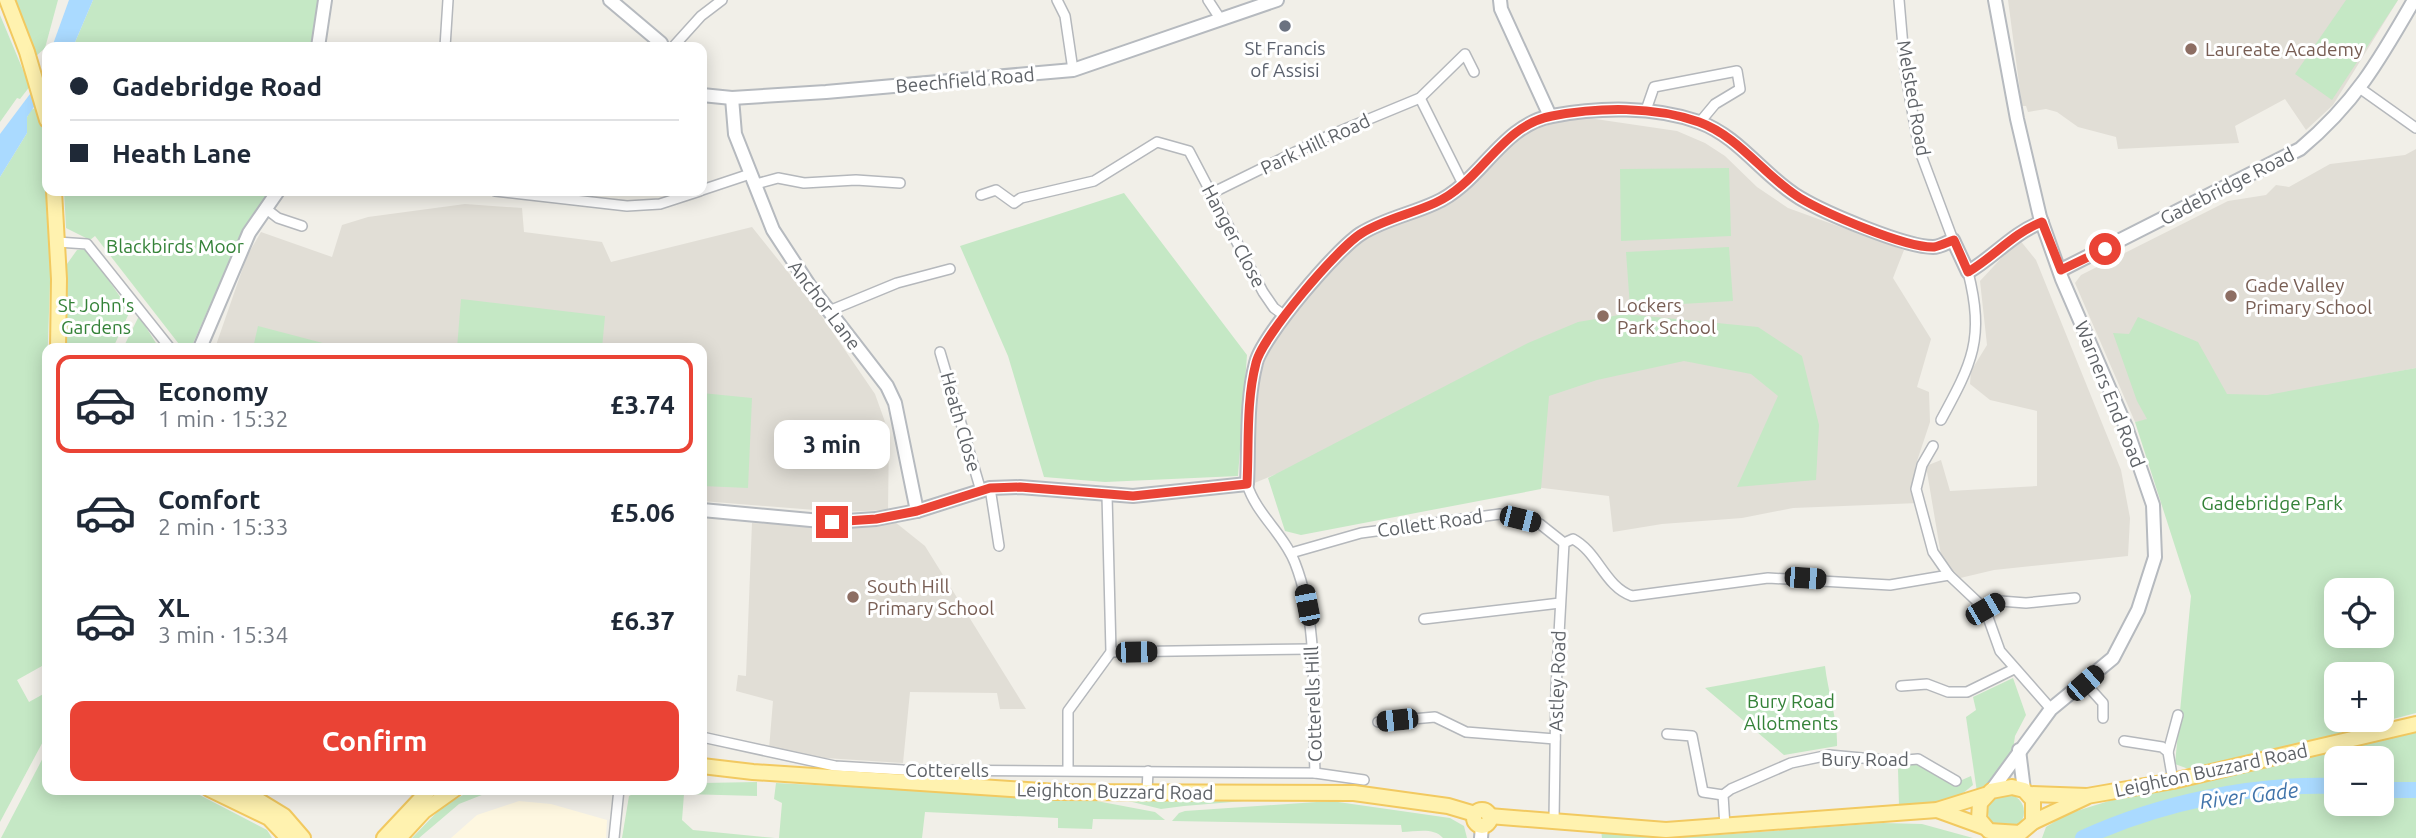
<!DOCTYPE html>
<html lang="en">
<head>
<meta charset="utf-8">
<style>
	body { margin:0; font-family:Ubuntu,sans-serif; background:#f2f2f3; color:#1f2937; height:100vh; display:flex; flex-direction:column; font-size:26px; white-space:nowrap }
	* { box-sizing:border-box; margin:0 }
	p { font-size:23px; color:#747a83 }
	.icon { flex:none; width:38px; height:38px; fill:none; stroke:currentColor; stroke-width:2; stroke-linecap:round; stroke-linejoin:round }
	.map { position:relative; flex:1; overflow:hidden }
	.sheet { position:absolute; left:42px; top:343px; width:665px; height:452px; display:flex; flex-direction:column; background:#fff; border-radius:14px; box-shadow:0 4px 18px #0003 }
	.sheet>* { flex:none }
	.guide { position:absolute; left:42px; top:42px; width:665px; height:154px; border-radius:14px; box-shadow:0 4px 18px #0003; display:grid; align-content:center; height:154px; padding:0 28px; background:#fff }
	.fabs { position:absolute; left:2324px; top:578px; display:grid; gap:14px }
	.fabs a { display:grid; place-items:center; width:70px; height:70px; border-radius:14px; background:#fff; box-shadow:0 4px 18px #0003; font-size:35px }
	.end { position:absolute; width:32px; height:32px; margin:-16px; border:9px solid #ea4335; background:#fff; box-shadow:0 0 0 4px #fff }
	.from { border-radius:50% }
	.bubble { position:absolute; height:49px; border-radius:14px; background:#fff; box-shadow:0 4px 18px #0003; font-size:23px; font-weight:700; line-height:49px; text-align:center }
	.car { position:absolute; width:21px; height:42px; margin:-21px -10px; border-radius:9px; box-shadow:0 0 5px 2px #0007; background:linear-gradient(#222 24%,#8ab4d8 0 40%,#222 0 76%,#8ab4d8 0 86%,#222 0) }
	.guide b { display:flex; align-items:center; gap:24px; height:66px; font-size:26px }
	.guide b+b { border-top:2px solid #e0e1e3 }
	.guide i { width:18px; height:18px; background:#1f2937 }
	ul { padding:12px 0 0; list-style:none }
	li { display:flex; align-items:center; gap:21px; height:98px; margin:0 14px 10px; padding:0 14px; border:4px solid transparent; border-radius:14px }
	li div { flex:1 }
	li b { display:block; font-size:26px }
	li em { font-style:normal; font-weight:700 }
	li.active { border-color:#ea4335 }
	li>.icon { width:63px; height:63px; stroke-width:1.5 }
	.action { display:flex; gap:14px; margin-top:auto; padding:14px 28px }
	.action a { flex:1; height:80px; border-radius:14px; background:#ea4335; color:#fff; font-size:28px; font-weight:700; line-height:80px; text-align:center }
	.map>svg:first-child { display:block }
</style>
</head>
<body>
<div class="map">
<svg width="2416" height="838" viewBox="0 0 2416 838">
	<rect width="100%" height="100%" fill="#f1efe8"/>
	<!-- commercial -->
	<polygon fill="#fef7e0" points="519,801 551,804 607,820 606,838 451,838 477,815"/>
	<!-- education -->
	<g fill="#e1ded6">
		<polygon points="2008,0 2398,0 2333,105 2306,130 2285,99 2235,126 2239,143 2118,149 2116,137 2078,127 2057,112 2046,109 2028,112 2026,106 2022,106"/>
		<polygon points="1575,116 1677,131 1705,143 1725,156 1757,187 1788,208 1904,250 1893,278 1931,339 1917,387 1929,392 1930,422 1915,467 1919,503 1793,508 1742,518 1662,524 1613,532 1609,496 1517,485 1282,484 1276,474 1252,484 1250,476 1260,374 1277,330 1330,267 1368,234 1391,223 1443,208 1519,135"/>
		<polygon points="2416,149 2416,368 2135,422 2075,283 2081,275 2228,201 2266,195 2276,185 2289,187 2330,164 2405,155"/>
		<polygon points="465,204 522,208 524,232 602,242 611,262 752,227 812,302 875,394 889,433 888,510 840,512 702,501 702,348 215,348 247,256 261,232 332,257 342,225 368,217"/>
		<polygon points="2019,239 2036,260 2121,470 2130,518 2128,556 1994,570 1956,579 1941,555 1926,466 1941,460 1950,491 2037,486 2037,411 1990,400 1970,384 1971,371 1987,345 1980,281"/>
		<polygon points="895,522 925,546 1026,709 1000,709 997,693 910,692 903,763 825,758 769,749 773,701 736,691 738,675 746,676 752,523 853,528"/>
	</g>
	<!-- green -->
	<g fill="#c5e8c5" fill-rule="evenodd">
		<polygon points="14,0 58,0 45,48 35,57"/>
		<polygon points="93,0 318,0 312,47 73,47"/>
		<polygon points="2346,0 2398,0 2332,100 2295,74"/>
		<polygon points="0,15 23,70 29,69 34,81 20,99 17,98 0,122"/>
		<polygon points="41,105 52,226 46,398 47,676 42,666 17,680 29,702 47,692 47,734 0,822 0,177 27,133 27,117 31,110"/>
		<polygon points="1729,168 1731,236 1621,241 1620,169"/>
		<polygon points="64,191 271,191 233,253 191,348 182,348 95,236 90,240 66,228"/>
		<polygon points="1124,193 1247,355 1238,476 1105,482 1044,477 1008,356 960,246"/>
		<polygon points="1729,247 1733,301 1630,307 1626,252"/>
		<polygon points="87,249 130,311 113,348 65,348 67,264 77,250"/>
		<polygon points="461,299 605,316 602,348 457,348"/>
		<polygon points="1625,314 1758,327 1802,356 1819,425 1816,480 1737,487 1778,396 1751,374 1684,361 1597,380 1549,396 1541,489 1301,535 1285,531 1268,478 1528,343 1578,322"/>
		<polygon points="139,316 159,348 123,348"/>
		<path d="M 2138,317 L 2198,342 L 2227,394 L 2267,395 L 2416,368 L 2416,713 L 2194,771 L 2175,764 L 2191,596 L 2135,422 L 2147,419 L 2137,401 L 2113,333 L 2129,334 ZM 2336,590 L 2382,590 L 2382,635 L 2336,635 ZM 2336,674 L 2382,674 L 2382,719 L 2336,719 Z"/>
		<polygon points="258,326 338,347 338,348 253,348"/>
		<polygon points="702,393 752,398 748,488 702,486"/>
		<path d="M 1825,666 C 1828,692 1838,721 1837,746 L 1784,755 L 1705,688 Z"/>
		<polygon points="2013,678 2026,715 2015,736 2013,750 1984,790 1977,792 1966,717 1976,710 1973,697"/>
		<path d="M 2416,724 L 2416,838 L 2042,838 L 2046,827 L 2067,814 L 2173,781 ZM 2336,758 L 2382,758 L 2382,803 L 2336,803 Z"/>
		<polygon points="47,750 47,789 188,789 267,830 272,838 1,838"/>
		<polygon points="1918,762 1955,783 1971,776 1973,785 1952,802 1899,806 1898,769"/>
		<polygon points="757,782 757,796 684,794 682,820 693,830 775,838 622,838 629,796 642,789 702,789 702,783"/>
		<polygon points="776,783 1086,799 1155,812 1165,820 1093,819 1092,829 1058,828 1058,818 925,812 922,838 779,838 782,803 774,799"/>
		<polygon points="474,789 497,789 459,804 419,838 412,838 443,806"/>
		<circle cx="2006" cy="812" r="18"/>
		<polygon points="1120,799 1256,800 1184,806 1161,809"/>
		<path d="M 1331,801 L 1450,818 L 1464,826 L 1467,838 L 1443,838 C 1433,827 1416,832 1402,832 L 1401,825 L 1172,821 L 1179,813 L 1185,811 Z"/>
		<polygon points="1883,823 1922,824 1973,838 1602,838 1601,830 1703,836"/>
	</g>
	<!-- water -->
	<g fill="#aadaff">
		<polygon points="69,0 93,0 73,47 52,47"/>
		<polygon points="47,61 47,88 27,117 27,133 0,177 0,134 45,74"/>
	</g>
	<g fill="none" stroke-linecap="round" stroke-linejoin="round">
		<!-- river -->
		<g stroke="#aadaff" stroke-width="16">
			<polyline points="2382,790 2416,790"/>
			<path d="M 2083,838 C 2159,803 2253,783 2336,786"/>
		</g>
		<!-- street casing -->
		<g stroke="#b5b8bc" stroke-width="12">
			<g id="street">
				<polyline points="1057,0 1065,16 1073,70"/>
				<polyline points="1208,0 1221,20"/>
				<polyline points="1899,0 1905,70 1919,149 1953,240"/>
				<polyline points="445,47 448,0"/>
				<polyline points="673,47 701,16 722,0"/>
				<polyline points="2361,89 2416,128"/>
				<polyline points="1420,98 1463,184"/>
				<polyline points="1646,110 1654,87 1737,71 1740,89 1715,104 1700,122"/>
				<polyline points="756,184 778,178 804,183 856,180 900,183"/>
				<polyline points="702,190 750,174"/>
				<polyline points="495,191 627,206 660,204 700,191"/>
				<polyline points="1212,193 1328,136 1420,98 1465,54 1474,72"/>
				<polyline points="981,195 996,190 1014,203 1021,198 1094,181 1157,142 1189,151 1263,292 1274,308 1285,316"/>
				<polyline points="265,208 278,218 302,226"/>
				<polyline points="57,242 87,244 170,348"/>
				<polyline points="829,311 897,283 950,269"/>
				<polyline points="940,352 981,491"/>
				<path d="M 1941,420 C 1972,363 1985,339 1968,272"/>
				<polyline points="1933,446 1922,465 1916,489 1933,552 1949,575 1985,609 2000,651 2051,709"/>
				<path d="M 1247,484 C 1256,514 1284,534 1295,563 C 1320,627 1312,704 1315,773"/>
				<polyline points="990,488 999,546"/>
				<path d="M 1564,543 L 1573,539 C 1598,552 1605,587 1632,596 L 1768,578 L 1890,585 L 1949,575"/>
				<polyline points="1291,553 1361,533 1500,514 1540,524 1564,543"/>
				<polyline points="1985,609 2000,601 2026,603 2075,598"/>
				<polyline points="1424,619 1560,603"/>
				<polyline points="1111,652 1311,649"/>
				<polyline points="2085,683 2103,703 2103,718"/>
				<polyline points="1901,686 1927,684 1948,692 1967,692 2014,669"/>
				<polyline points="1378,722 1435,717 1466,732 1555,739"/>
				<polyline points="1667,734 1692,736 1703,792 1723,795"/>
				<polyline points="702,737 835,766 903,770 1315,773 1364,780"/>
				<polyline points="2124,741 2162,747 2168,752 2173,781"/>
				<polyline points="2168,752 2178,715"/>
				<polyline points="1068,769 1068,711 1111,652 1107,495"/>
				<polyline points="1147,792 1148,771"/>
				<polyline points="1554,820 1556,689 1564,543"/>
				<polyline points="1725,827 1723,795 1731,789 1791,763 1829,755 1895,761 1918,759 1956,781"/>
				<polyline points="614,838 619,789"/>
			</g>
		</g>
		<!-- secondary casing -->
		<g stroke="#b6babf" stroke-width="16">
			<g id="secondary">
				<polyline points="610,0 661,43 662,47"/>
				<polyline points="1500,0 1501,9 1550,116"/>
				<polyline points="318,47 325,0"/>
				<polyline points="702,95 732,98 826,92 1073,70 1277,0"/>
				<polyline points="732,98 735,134 773,230 809,285 887,386 895,403 917,511"/>
				<path d="M 2061,270 L 2300,149 C 2355,103 2379,61 2414,0"/>
				<polyline points="200,348 249,233 278,191"/>
				<path d="M 702,510 L 832,522 L 876,519 L 917,511 L 990,488 L 1020,487 L 1133,496 L 1247,484 C 1249,445 1246,401 1256,363 C 1262,337 1338,247 1362,233 C 1385,219 1411,214 1435,203 C 1481,183 1501,125 1552,116 C 1599,107 1654,106 1699,122 C 1740,137 1763,176 1800,198 C 1825,213 1905,247 1933,247 C 1940,247 1948,242 1953,240 L 1968,272 C 1994,257 2013,233 2042,222"/>
				<polyline points="2019,750 2024,790"/>
				<polyline points="1991,791 2051,709 2113,658 2138,610 2155,557 2153,505 2126,427 2062,279 2040,217 2017,119 1995,0"/>
				<polyline points="1481,838 1482,826"/>
			</g>
		</g>
		<!-- primary casing -->
		<g stroke="#f2c960" stroke-width="18">
			<g id="primary">
				<polyline points="7,0 27,52 47,120"/>
				<polyline points="54,191 59,279 58,348"/>
				<polyline points="702,766 753,772 1057,792 1354,793 1448,806 1475,814"/>
				<polygon points="2012,787 2024,790 2033,800 2033,822 2020,833 1989,831 1979,819 1980,803 1991,791"/>
				<polyline points="209,789 269,818 288,838"/>
				<polyline points="240,789 284,816 303,838"/>
				<polyline points="2029,794 2087,796 2173,781 2416,724"/>
				<polyline points="1937,810 1984,827"/>
				<circle cx="1482" cy="818" r="8"/>
				<polyline points="1489,816 1666,830 1937,810 1985,795"/>
				<polyline points="2033,822 2086,797"/>
				<polyline points="384,838 430,789"/>
				<polyline points="399,838 424,811 455,789"/>
			</g>
		</g>
		<!-- street -->
		<use href="#street" stroke="#fff" stroke-width="9"/>
		<!-- secondary -->
		<use href="#secondary" stroke="#fff" stroke-width="12"/>
		<!-- primary -->
		<use href="#primary" stroke="#fff2af" stroke-width="14"/>
	</g>
	<g fill="none" stroke-linecap="round" stroke-linejoin="round">
		<!-- route -->
		<path stroke="#ea4335" stroke-width="9" d="M 832,522 L 876,519 L 917,511 L 990,488 L 1020,487 L 1133,496 L 1247,484 C 1249,445 1246,401 1256,363 C 1262,337 1338,247 1362,233 C 1385,219 1411,214 1435,203 C 1481,183 1501,125 1552,116 C 1599,107 1654,106 1699,122 C 1740,137 1764,176 1800,198 C 1825,213 1905,248 1934,247 C 1940,246 1948,242 1954,240 L 1968,272 C 1994,257 2013,233 2042,222 L 2061,270 L 2105,249"/>
	</g>
	<!-- markers -->
	<circle fill="#6b7280" stroke="#fff" stroke-width="2.5" cx="1285" cy="26" r="7"/>
	<g fill="#8d6e63" stroke="#fff" stroke-width="2.5">
		<circle cx="2191" cy="49" r="7"/>
		<circle cx="2231" cy="296" r="7"/>
		<circle cx="1603" cy="316" r="7"/>
		<circle cx="853" cy="597" r="7"/>
	</g>
	<g text-anchor="middle" stroke-width="6" stroke-linejoin="round" paint-order="stroke">
		<!-- worship labels -->
		<g font-size="19" fill="#5b616d" stroke="#fff">
			<text x="1285" y="55">St Francis<tspan x="1285" dy="22">of Assisi</tspan></text>
		</g>
		<!-- education labels -->
		<g font-size="19" fill="#785e54" stroke="#fff" text-anchor="start">
			<text x="2205" y="56">Laureate Academy</text>
			<text x="2245" y="292">Gade Valley<tspan x="2245" dy="22">Primary School</tspan></text>
			<text x="1617" y="312">Lockers<tspan x="1617" dy="22">Park School</tspan></text>
			<text x="867" y="593">South Hill<tspan x="867" dy="22">Primary School</tspan></text>
		</g>
		<!-- street labels -->
		<g font-size="19" fill="#5f6368" stroke="#fff">
			<text transform="translate(965 80) rotate(-5)" y="7">Beechfield Road</text>
			<text transform="translate(1914 98) rotate(80)" y="7">Melsted Road</text>
			<text transform="translate(1315 144) rotate(-25)" y="7">Park Hill Road</text>
			<text transform="translate(2227 186) rotate(-27)" y="7">Gadebridge Road</text>
			<text transform="translate(1234 236) rotate(62)" y="7">Hanger Close</text>
			<text transform="translate(825 305) rotate(53)" y="7">Anchor Lane</text>
			<text transform="translate(2110 394) rotate(68)" y="7">Warners End Road</text>
			<text transform="translate(961 422) rotate(74)" y="7">Heath Close</text>
			<text transform="translate(1430 523) rotate(-8)" y="7">Collett Road</text>
			<text transform="translate(1557 681) rotate(-88)" y="7">Astley Road</text>
			<text transform="translate(1313 704) rotate(-92)" y="7">Cotterells Hill</text>
			<text x="1865" y="766">Bury Road</text>
			<text x="947" y="777">Cotterells</text>
			<text transform="translate(2211 770) rotate(-12)" y="7">Leighton Buzzard Road</text>
			<text transform="translate(1115 791) rotate(1)" y="7">Leighton Buzzard Road</text>
		</g>
		<!-- park labels -->
		<g font-size="19" fill="#348238" stroke="#fff">
			<text x="175" y="253">Blackbirds Moor</text>
			<text x="96" y="312">St John's<tspan x="96" dy="22">Gardens</tspan></text>
			<text x="2272" y="510">Gadebridge Park</text>
			<text x="1791" y="708">Bury Road<tspan x="1791" dy="22">Allotments</tspan></text>
		</g>
		<!-- water labels -->
		<g font-size="21" font-style="italic" fill="#4174aa" stroke="#fff">
			<text transform="translate(2249 796) rotate(-7)" y="7">River Gade</text>
		</g>
	</g>
</svg>
<div class="fabs">
<a><svg class="icon" aria-label="locate" viewBox="0 0 24 24"><circle cx="12" cy="12" r="6"/><path d="M12 2v4M12 18v4M2 12h4M18 12h4"/></svg></a>
<a>+</a>
<a>−</a>
</div>
<i class="end from" style="left:2105px;top:249px"></i>
<i class="end" style="left:832px;top:522px"></i>
<div class="bubble" style="left:774px;top:420px;width:116px">3 min</div>
<i class="car" style="left:1520px;top:519px;rotate:104deg"></i>
<i class="car" style="left:1805px;top:578px;rotate:94deg"></i>
<i class="car" style="left:1307px;top:605px;rotate:349deg"></i>
<i class="car" style="left:1985px;top:609px;rotate:60deg"></i>
<i class="car" style="left:1136px;top:652px;rotate:89deg"></i>
<i class="car" style="left:2085px;top:683px;rotate:49deg"></i>
<i class="car" style="left:1397px;top:720px;rotate:264deg"></i>
<div class="guide">
<b><i class="from"></i>Gadebridge Road</b>
<b><i></i>Heath Lane</b>
</div>
<section class="sheet">
<ul>
<li class="active"><svg class="icon" aria-label="car" viewBox="0 0 24 24"><path d="M5 17H2v-5l4-1 3-4h7l3 4 3 1v5h-3M9 17h6M6 11h13"/><circle cx="7" cy="17" r="2"/><circle cx="17" cy="17" r="2"/></svg><div><b>Economy</b><p>1 min · 15:32</p></div><em>£3.74</em></li>
<li><svg class="icon" aria-label="car" viewBox="0 0 24 24"><path d="M5 17H2v-5l4-1 3-4h7l3 4 3 1v5h-3M9 17h6M6 11h13"/><circle cx="7" cy="17" r="2"/><circle cx="17" cy="17" r="2"/></svg><div><b>Comfort</b><p>2 min · 15:33</p></div><em>£5.06</em></li>
<li><svg class="icon" aria-label="car" viewBox="0 0 24 24"><path d="M5 17H2v-5l4-1 3-4h7l3 4 3 1v5h-3M9 17h6M6 11h13"/><circle cx="7" cy="17" r="2"/><circle cx="17" cy="17" r="2"/></svg><div><b>XL</b><p>3 min · 15:34</p></div><em>£6.37</em></li>
</ul>
<div class="action"><a>Confirm</a></div>
</section>
</div>
</body>
</html>
